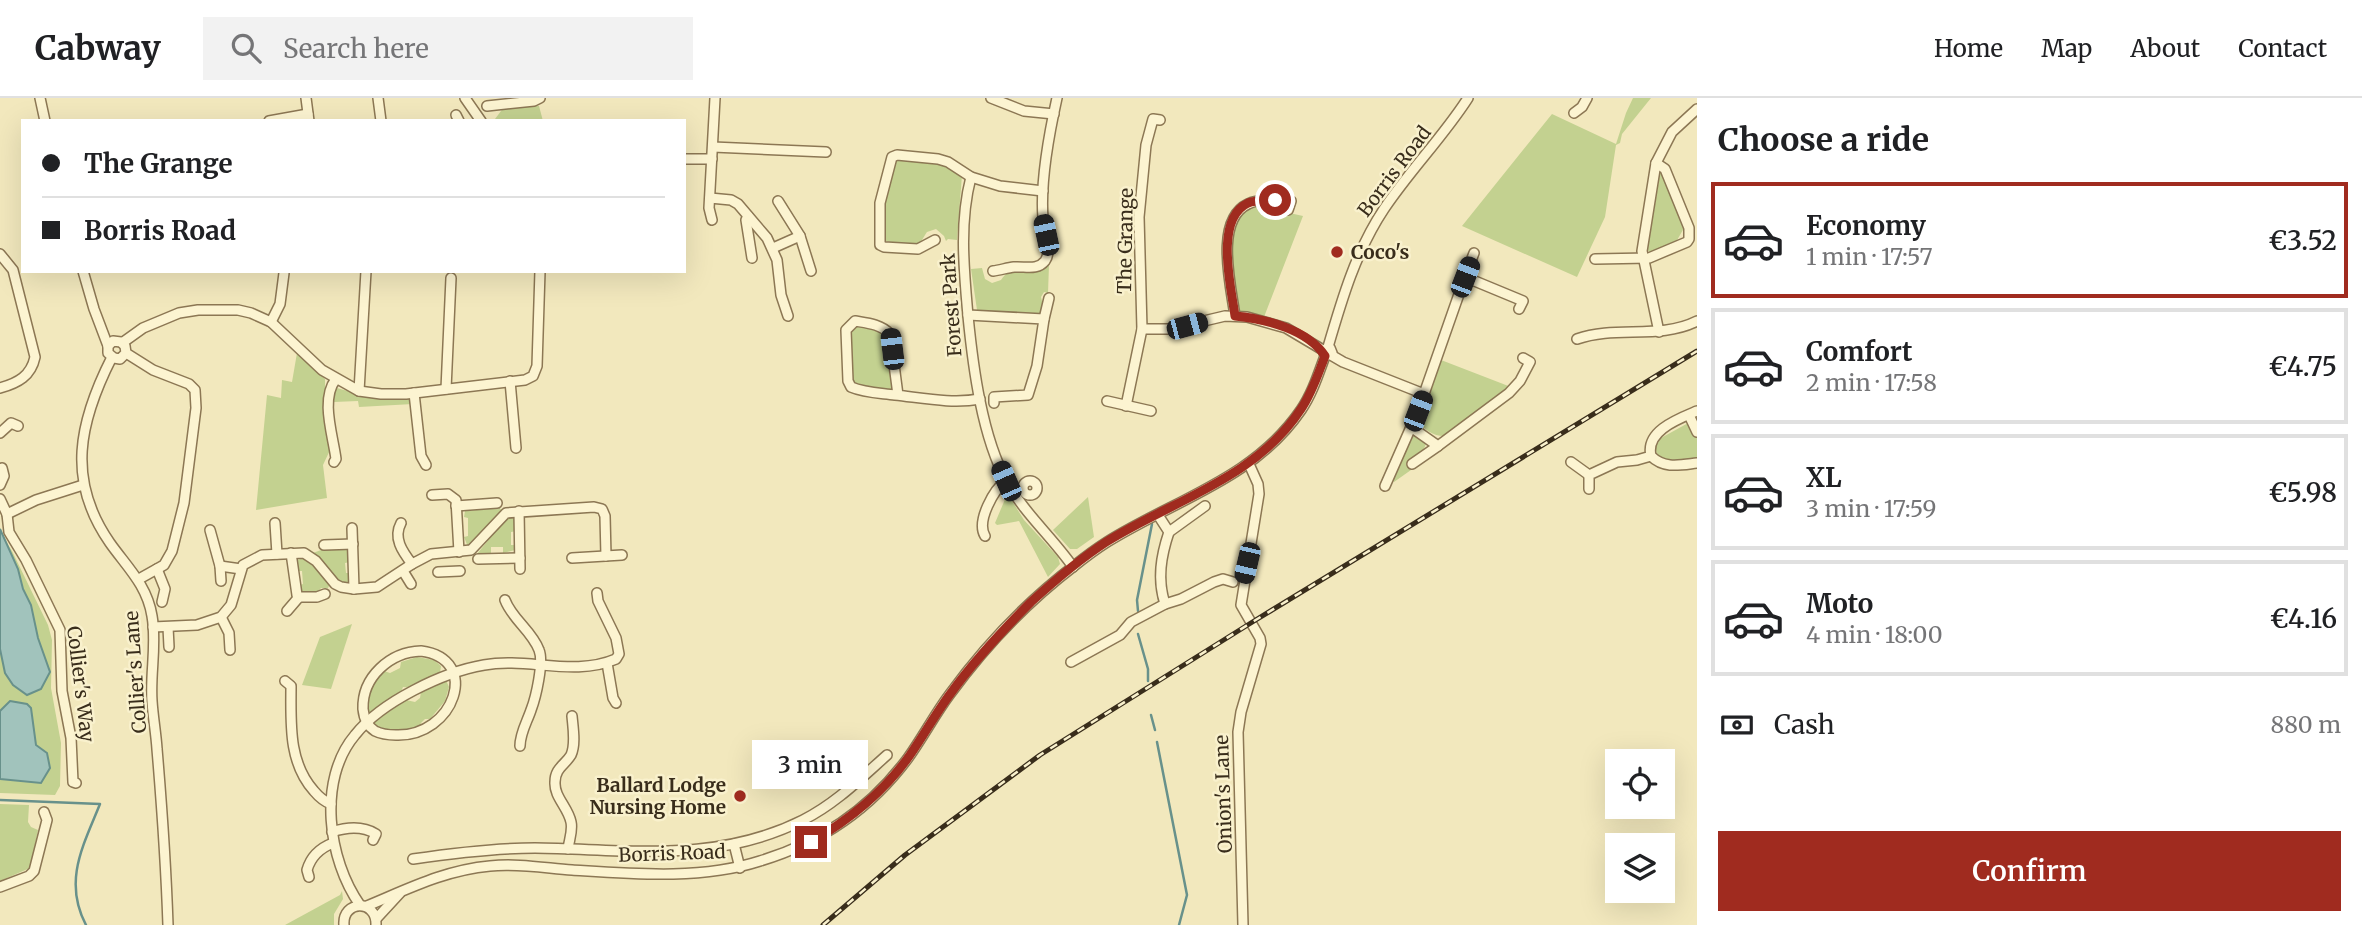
<!DOCTYPE html>
<html lang="en">
<head>
<meta charset="utf-8">
<style>
	body { margin:0; font-family:Merriweather,serif; background:#f2f2f2; color:#202124; height:100vh; display:flex; flex-direction:column; font-size:26px; white-space:nowrap }
	* { box-sizing:border-box; margin:0 }
	p { font-size:23px; color:#757577 }
	.icon { flex:none; width:38px; height:38px; fill:none; stroke:currentColor; stroke-width:2; stroke-linecap:round; stroke-linejoin:round }
	.map { position:relative; flex:1; overflow:hidden }
	.sheet { display:flex; flex-direction:column; background:#fff; width:665px }
	.sheet>* { flex:none }
	.guide { position:absolute; left:21px; top:21px; width:665px; height:154px; border-radius:0px; box-shadow:0 7px 28px #0002; display:grid; align-content:center; height:154px; padding:0 21px; background:#fff }
	.controls { position:absolute; left:1605px; top:651px; display:grid; gap:14px }
	.controls a { display:grid; place-items:center; width:70px; height:70px; border-radius:0px; background:#fff; box-shadow:0 7px 28px #0002; font-size:35px }
	.end { position:absolute; width:32px; height:32px; margin:-16px; border:9px solid #a02b1f; background:#fff; box-shadow:0 0 0 4px #fff }
	.from { border-radius:50% }
	.bubble { position:absolute; height:49px; border-radius:0px; background:#fff; box-shadow:0 7px 28px #0002; font-size:23px; font-weight:600; line-height:49px; text-align:center }
	.car { position:absolute; width:21px; height:42px; margin:-21px -10px; border-radius:9px; box-shadow:0 0 5px 2px #0007; background:linear-gradient(#222 24%,#8ab4d8 0 40%,#222 0 76%,#8ab4d8 0 86%,#222 0) }
	.guide b { display:flex; align-items:center; gap:24px; height:66px; font-size:26px }
	.guide b+b { border-top:2px solid #e0e0e0 }
	.guide i { width:18px; height:18px; background:#202124 }
	ul { padding:0; list-style:none }
	li { display:flex; align-items:center; gap:21px; height:116px; margin:0 14px 10px; padding:0 7px; border:4px solid #e0e0e0; border-radius:0px }
	li div { flex:1 }
	li b { display:block; font-size:26px }
	li em { font-style:normal; font-weight:600 }
	li.active { border-color:#a02b1f }
	li>.icon { width:63px; height:63px; stroke-width:1.5 }
	h2 { padding:0 21px; font-size:32px; line-height:84px }
	.pay { display:flex; align-items:center; gap:18px; height:77px; padding:0 21px; font-size:26px }
	.pay p { margin-inline-start:auto }
	.primary-button { display:flex; gap:14px; margin-top:auto; padding:14px 21px }
	.primary-button a { flex:1; height:80px; border-radius:0px; background:#a02b1f; color:#fff; font-size:28px; font-weight:600; line-height:80px; text-align:center }
	header { display:flex; align-items:center; gap:42px; box-sizing:border-box; height:98px; padding:0 35px; background:#fff; border-bottom:2px solid #e0e0e0 }
	header strong { font-size:33px }
	nav { display:flex; gap:38px; margin-inline-start:auto; font-size:24px }
	.search { width:490px; height:63px; background:#f2f2f2; display:flex; align-items:center; gap:18px; box-sizing:border-box; padding:0 24px; border-radius:0px; color:#757577; font-size:26px }
	main { display:flex; flex:1; min-height:0 }
	.map>svg:first-child { display:block }
</style>
</head>
<body>
<header>
<strong>Cabway</strong>
<div class="search"><svg class="icon" aria-label="search" viewBox="0 0 24 24"><circle cx="10" cy="10" r="6"/><path d="M15 15l6 6"/></svg>Search here</div>
<nav><a>Home</a><a>Map</a><a>About</a><a>Contact</a></nav>
</header>
<main>
<div class="map">
<svg width="1697" height="827" viewBox="0 0 1697 827">
	<rect width="100%" height="100%" fill="#f2e8bd"/>
	<!-- green -->
	<g fill="#c3d190">
		<polygon points="1633,0 1651,0 1622,36 1620,45 1616,47 1605,119 1577,179 1462,128 1552,16 1616,46 1626,15"/>
		<polygon points="539,8 543,23 497,23 495,21 504,9"/>
		<path d="M 893,61 C 920,62 939,63 962,77 L 957,142 L 948,141 L 946,143 L 944,138 L 936,131 L 927,134 C 926,135 921,144 920,145 C 915,148 889,145 883,142 L 883,105 Z"/>
		<polygon points="1659,74 1663,76 1684,130 1676,144 1650,154 1646,151 1646,145 1649,143 1659,82 1657,80"/>
		<path d="M 1271,106 L 1286,107 L 1285,114 L 1303,118 L 1264,219 L 1240,213 C 1236,187 1220,131 1245,113 C 1252,107 1262,107 1271,106 Z"/>
		<path d="M 1046,166 L 1049,167 L 1048,195 L 1044,194 L 1041,199 L 1044,211 L 1040,217 L 977,212 L 971,171 L 982,170 L 985,181 L 992,185 L 1001,182 C 1013,163 1026,181 1046,166 Z"/>
		<polygon points="862,228 882,234 886,238 893,289 890,292 855,288 851,282 849,235 853,229"/>
		<polygon points="297,255 325,281 325,310 331,350 323,367 327,400 256,412 267,297 281,300 282,282 292,284"/>
		<path d="M 1441,262 L 1511,289 L 1446,338 C 1435,339 1424,332 1418,323 L 1431,293 Z"/>
		<polygon points="337,290 372,300 409,301 413,306 359,309 358,303 334,304 334,295"/>
		<path d="M 1690,324 L 1697,339 L 1697,361 C 1681,363 1660,369 1655,350 L 1661,340 Z"/>
		<path d="M 1417,337 L 1426,343 C 1426,354 1414,360 1406,366 L 1411,372 L 1394,384 L 1393,382 L 1413,338 Z"/>
		<polygon points="1003,393 1007,395 1024,422 1058,459 1060,466 1048,479 1019,423 997,427 995,425 1006,399 1000,396"/>
		<polygon points="1088,399 1094,439 1077,451 1070,451 1053,432"/>
		<polygon points="500,410 502,413 473,446 468,449 464,439 468,438 468,420 464,419 465,413"/>
		<polygon points="507,419 516,421 517,433 511,434 511,447 517,447 515,452 503,455 503,449 491,449 491,455 477,456"/>
		<polygon points="0,434 12,453 48,527 52,542 51,590 61,645 60,688 55,697 0,695"/>
		<polygon points="345,451 350,454 350,464 345,465 346,475 350,475 350,484 346,486 339,484 313,455 321,452"/>
		<polygon points="304,460 314,465 330,486 328,490 321,490 316,496 302,495 300,487 303,486 302,473 298,473 297,462"/>
		<polygon points="352,526 331,591 302,587 320,539"/>
		<path d="M 417,559 L 434,562 L 441,568 L 440,575 L 413,590 L 403,589 L 399,598 L 372,617 L 367,615 C 363,597 372,585 384,573 L 390,575 L 400,570 L 401,564 Z"/>
		<polygon points="446,582 449,589 445,603 430,621 425,621 421,625 419,630 391,635 376,632 374,624 406,602 415,604 420,600 421,594"/>
		<polygon points="0,706 29,707 28,724 31,729 38,732 30,770 0,783"/>
		<polygon points="342,793 343,801 334,816 334,827 285,827 340,797"/>
	</g>
	<!-- water -->
	<g fill="#a1c3bc" stroke="#68918b" stroke-width="2">
		<polygon points="0,431 18,471 23,491 31,507 38,540 50,574 41,591 27,597 13,587 5,575 0,551"/>
		<polygon points="10,603 27,606 31,610 36,647 47,655 50,670 41,685 0,681 0,613"/>
	</g>
	<g fill="none" stroke-linecap="round" stroke-linejoin="round">
		<!-- stream -->
		<g stroke="#68918b" stroke-width="2.5">
			<polyline points="1138,513 1137,502 1152,426"/>
			<polyline points="1138,536 1148,571 1148,583"/>
			<polyline points="1151,617 1155,632"/>
			<polyline points="1157,644 1187,797 1179,827"/>
			<path d="M 0,702 L 100,706 C 83,748 63,783 86,827"/>
		</g>
		<!-- minor casing -->
		<g stroke="#8c7754" stroke-width="12">
			<g id="minor">
				<polyline points="40,0 45,23"/>
				<polyline points="306,0 309,23"/>
				<polyline points="378,0 381,23"/>
				<polyline points="465,0 481,23"/>
				<polyline points="991,0 1024,13 1054,16"/>
				<polyline points="487,8 534,3 540,0"/>
				<polyline points="1574,15 1582,9 1587,0"/>
				<polyline points="456,17 459,23"/>
				<polyline points="269,23 308,16"/>
				<polyline points="713,49 826,54"/>
				<polyline points="684,61 712,61"/>
				<path d="M 971,79 C 959,125 964,172 968,218 C 973,269 982,339 1007,384 C 1025,416 1052,439 1073,469"/>
				<polyline points="710,100 731,102 738,106 767,140 777,162 781,197 788,218"/>
				<polyline points="778,103 800,138 811,173"/>
				<polyline points="748,118 746,122 752,160"/>
				<polyline points="712,122 709,110 715,0"/>
				<polyline points="935,142 918,151 884,149 880,147 880,105 892,59 897,57 938,61 948,64 971,79 1000,88 1043,93"/>
				<polyline points="773,150 800,138"/>
				<path d="M 0,156 L 13,172 L 35,259 C 31,278 18,285 0,290"/>
				<polyline points="1595,161 1649,160 1687,144 1689,141 1689,130 1665,71 1656,65"/>
				<polyline points="83,173 94,211 108,248"/>
				<path d="M 993,173 C 1000,172 1007,170 1014,169 C 1025,168 1037,173 1045,163 C 1053,151 1044,133 1043,120 C 1040,83 1049,36 1057,0"/>
				<polyline points="1465,179 1474,155"/>
				<polyline points="968,217 1044,221 1037,268 1028,297 994,299 994,305"/>
				<path d="M 1235,218 C 1231,188 1214,122 1248,106 C 1259,100 1278,102 1291,103 L 1288,112"/>
				<polyline points="1044,221 1049,200"/>
				<polyline points="271,224 280,206 284,175"/>
				<polyline points="1142,231 1170,231 1225,218 1247,219 1286,230 1323,252"/>
				<polyline points="1659,234 1642,153 1656,65 1672,34 1697,11"/>
				<path d="M 1577,241 C 1616,227 1659,242 1697,223"/>
				<polyline points="122,245 143,230 179,215 198,212 238,212 251,215 271,224 322,272 359,293 381,296 406,296 525,282 533,278 537,268 540,173"/>
				<path d="M 1328,249 C 1342,201 1356,153 1384,111 C 1410,72 1443,39 1468,0"/>
				<polyline points="126,255 120,261 114,260 108,255 108,248 113,243 121,244 125,248 126,255 153,272 189,286 195,292 196,310 184,405 172,453 164,467 139,481"/>
				<polyline points="1331,257 1343,264 1424,296 1411,329 1438,348 1509,295 1520,283 1530,264 1523,260"/>
				<path d="M 112,259 C 79,324 66,382 110,445 C 127,469 147,487 152,518 C 157,546 150,575 152,603 C 153,619 156,635 157,651 C 162,710 166,768 168,827"/>
				<polyline points="510,283 516,350"/>
				<polyline points="446,291 451,180"/>
				<polyline points="359,293 366,173"/>
				<polyline points="414,295 421,358 426,367"/>
				<polyline points="1424,296 1465,179 1523,203 1519,211"/>
				<path d="M 898,297 L 890,236 C 881,226 867,225 855,223 L 846,232 L 848,283 L 851,289 C 865,295 881,295 895,297 C 923,300 952,306 980,301"/>
				<polyline points="1107,303 1151,313"/>
				<polyline points="1126,308 1142,231 1139,119 1146,47 1153,21 1160,22"/>
				<polyline points="1689,317 1697,334"/>
				<polyline points="0,335 11,325 18,328"/>
				<path d="M 1651,358 C 1664,371 1680,367 1697,365"/>
				<path d="M 334,364 L 336,361 C 333,337 320,301 336,281"/>
				<polyline points="1571,364 1589,377"/>
				<polyline points="1412,366 1438,348"/>
				<circle cx="1030" cy="390" r="7"/>
				<polyline points="0,387 4,378 2,370"/>
				<polyline points="1385,388 1411,329"/>
				<path d="M 1589,391 L 1589,377 L 1617,364 L 1637,362 L 1651,358 C 1645,333 1678,321 1697,313"/>
				<polyline points="432,397 448,396 456,402 459,454"/>
				<polyline points="0,401 7,416 9,434 26,462 60,532 62,593 71,640 73,684 76,685"/>
				<polyline points="456,408 497,405"/>
				<polyline points="519,413 520,471"/>
				<polyline points="7,416 36,402 83,387"/>
				<path d="M 1158,417 L 1169,434 C 1161,458 1157,481 1165,506"/>
				<polyline points="275,425 277,456"/>
				<path d="M 401,425 C 393,440 402,453 412,466"/>
				<polyline points="352,430 354,491"/>
				<polyline points="210,432 220,468 221,483"/>
				<polyline points="1169,434 1205,408"/>
				<path d="M 985,438 C 976,423 994,391 1006,383"/>
				<polyline points="324,447 353,446"/>
				<polyline points="291,455 297,497 299,499 317,499 325,496"/>
				<polyline points="572,460 622,457"/>
				<polyline points="478,461 520,460"/>
				<polyline points="220,468 241,471"/>
				<polyline points="157,471 165,491 162,504"/>
				<polyline points="403,473 411,486"/>
				<polyline points="438,474 460,473"/>
				<path d="M 505,502 C 512,521 532,533 539,552 C 544,564 536,599 531,612 C 527,624 520,635 520,648"/>
				<polyline points="287,513 299,499"/>
				<polyline points="221,519 229,535 230,552"/>
				<polyline points="153,529 197,527 221,519 231,507 243,467 262,457 304,455 316,463 335,486 341,489 354,491 377,489 383,485 412,466 431,456 471,452 506,415 594,409 602,411 605,418 606,458"/>
				<polyline points="168,529 169,549"/>
				<path d="M 421,553 C 482,561 454,639 396,637 C 390,637 381,636 375,633 C 367,628 364,621 363,611 C 362,579 390,554 421,553 Z"/>
				<polyline points="1071,564 1120,537 1131,524 1165,506 1181,501 1214,484 1223,481 1233,484"/>
				<polyline points="607,565 613,600 616,605"/>
				<path d="M 285,583 L 291,588 C 291,625 288,664 314,693 C 319,699 323,703 331,706"/>
				<path d="M 332,734 C 347,729 363,728 376,736 L 373,742"/>
				<polyline points="734,746 740,770"/>
				<path d="M 568,751 C 569,742 573,733 571,724 C 568,709 554,699 555,684 C 555,670 565,667 571,657 C 576,646 573,630 572,618"/>
				<path d="M 413,761 C 454,755 494,750 535,750 C 628,751 716,766 803,722 C 835,706 860,681 887,657"/>
				<path d="M 309,779 L 307,772 C 311,758 320,750 333,745"/>
				<polyline points="0,789 29,778 34,773 47,722 44,714"/>
				<path d="M 360,807 C 328,762 317,682 355,637 C 381,604 443,574 484,567 C 527,559 574,579 616,561 L 619,556 L 616,540 L 598,503 L 597,495"/>
				<path d="M 367,808 C 408,791 445,772 490,768 C 517,765 545,770 572,772 C 634,776 701,782 760,763 C 820,745 871,710 908,660 C 923,639 935,616 950,596 C 985,548 1027,504 1074,468 C 1084,460 1096,451 1107,444 C 1174,402 1254,381 1301,312 C 1312,296 1318,277 1325,258 L 1332,255 L 1330,250 L 1323,252 L 1325,258"/>
				<polyline points="376,821 400,795"/>
				<path d="M 344,827 C 342,802 377,801 376,827"/>
				<polyline points="1243,827 1238,634 1241,614 1261,546 1260,540 1241,507 1259,396 1258,386 1249,366"/>
			</g>
		</g>
		<!-- minor -->
		<use href="#minor" stroke="#fcf4d1" stroke-width="9"/>
		<!-- rail casing -->
		<g stroke="#392d1b" stroke-width="5">
			<polyline id="rail" points="823,827 905,757 1040,657 1254,523 1697,253"/>
		</g>
		<!-- rail -->
		<use href="#rail" stroke="#f9f1cd" stroke-width="2.5" stroke-dasharray="8" stroke-linecap="butt"/>
	</g>
	<g fill="none" stroke-linecap="round" stroke-linejoin="round">
		<!-- route -->
		<path stroke="#a02b1f" stroke-width="9" d="M 811,744 C 849,722 884,694 910,657 C 924,637 936,615 951,595 C 974,563 1003,532 1031,504 C 1054,483 1080,461 1106,444 C 1173,402 1255,381 1301,311 C 1312,295 1318,276 1325,258 C 1308,232 1267,221 1235,218 C 1231,189 1214,121 1248,105 C 1255,102 1267,103 1275,102"/>
	</g>
	<!-- markers -->
	<g fill="#a02b1f" stroke="#f9f1cd" stroke-width="2.5">
		<circle cx="1337" cy="154" r="7"/>
		<circle cx="740" cy="698" r="7"/>
	</g>
	<g text-anchor="middle" stroke-width="5" stroke-linejoin="round" paint-order="stroke">
		<!-- street labels -->
		<g font-size="19" fill="#392d1b" stroke="#f9f1cd">
			<text transform="translate(1394 73) rotate(-53)" y="7">Borris Road</text>
			<text transform="translate(1125 143) rotate(-89)" y="7">The Grange</text>
			<text transform="translate(951 207) rotate(-94)" y="7">Forest Park</text>
			<text transform="translate(135 574) rotate(-94)" y="7">Collier's Lane</text>
			<text transform="translate(81 586) rotate(83)" y="7">Collier's Way</text>
			<text transform="translate(1223 696) rotate(-92)" y="7">Onion's Lane</text>
			<text transform="translate(672 755) rotate(-2)" y="7">Borris Road</text>
		</g>
		<!-- poi labels -->
		<g font-size="19" font-weight="bold" fill="#392d1b" stroke="#f9f1cd" text-anchor="start">
			<text x="1351" y="161">Coco's</text>
			<text x="726" y="694" text-anchor="end">Ballard Lodge<tspan x="726" dy="22">Nursing Home</tspan></text>
		</g>
	</g>
</svg>
<div class="controls">
<a><svg class="icon" aria-label="locate" viewBox="0 0 24 24"><circle cx="12" cy="12" r="6"/><path d="M12 2v4M12 18v4M2 12h4M18 12h4"/></svg></a>
<a><svg class="icon" aria-label="layers" viewBox="0 0 24 24"><path d="M12 4l9 5-9 5-9-5zM3 14l9 5 9-5"/></svg></a>
</div>
<i class="end from" style="left:1275px;top:102px"></i>
<i class="end" style="left:811px;top:744px"></i>
<div class="bubble" style="left:752px;top:642px;width:116px">3 min</div>
<i class="car" style="left:1046px;top:137px;rotate:348deg"></i>
<i class="car" style="left:1465px;top:179px;rotate:21deg"></i>
<i class="car" style="left:1187px;top:228px;rotate:75deg"></i>
<i class="car" style="left:892px;top:251px;rotate:353deg"></i>
<i class="car" style="left:1418px;top:313px;rotate:21deg"></i>
<i class="car" style="left:1006px;top:383px;rotate:336deg"></i>
<i class="car" style="left:1247px;top:465px;rotate:193deg"></i>
<div class="guide">
<b><i class="from"></i>The Grange</b>
<b><i></i>Borris Road</b>
</div>
</div>
<section class="sheet">
<h2>Choose a ride</h2>
<ul>
<li class="active"><svg class="icon" aria-label="car" viewBox="0 0 24 24"><path d="M5 17H2v-5l4-1 3-4h7l3 4 3 1v5h-3M9 17h6M6 11h13"/><circle cx="7" cy="17" r="2"/><circle cx="17" cy="17" r="2"/></svg><div><b>Economy</b><p>1 min · 17:57</p></div><em>€3.52</em></li>
<li><svg class="icon" aria-label="car" viewBox="0 0 24 24"><path d="M5 17H2v-5l4-1 3-4h7l3 4 3 1v5h-3M9 17h6M6 11h13"/><circle cx="7" cy="17" r="2"/><circle cx="17" cy="17" r="2"/></svg><div><b>Comfort</b><p>2 min · 17:58</p></div><em>€4.75</em></li>
<li><svg class="icon" aria-label="car" viewBox="0 0 24 24"><path d="M5 17H2v-5l4-1 3-4h7l3 4 3 1v5h-3M9 17h6M6 11h13"/><circle cx="7" cy="17" r="2"/><circle cx="17" cy="17" r="2"/></svg><div><b>XL</b><p>3 min · 17:59</p></div><em>€5.98</em></li>
<li><svg class="icon" aria-label="car" viewBox="0 0 24 24"><path d="M5 17H2v-5l4-1 3-4h7l3 4 3 1v5h-3M9 17h6M6 11h13"/><circle cx="7" cy="17" r="2"/><circle cx="17" cy="17" r="2"/></svg><div><b>Moto</b><p>4 min · 18:00</p></div><em>€4.16</em></li>
</ul>
<div class="pay"><svg class="icon" aria-label="cash" viewBox="0 0 24 24"><path d="M3 7h18v10H3z"/><circle cx="12" cy="12" r="2"/></svg>Cash<p>880 m</p></div>
<div class="primary-button"><a>Confirm</a></div>
</section>
</main>
</body>
</html>
